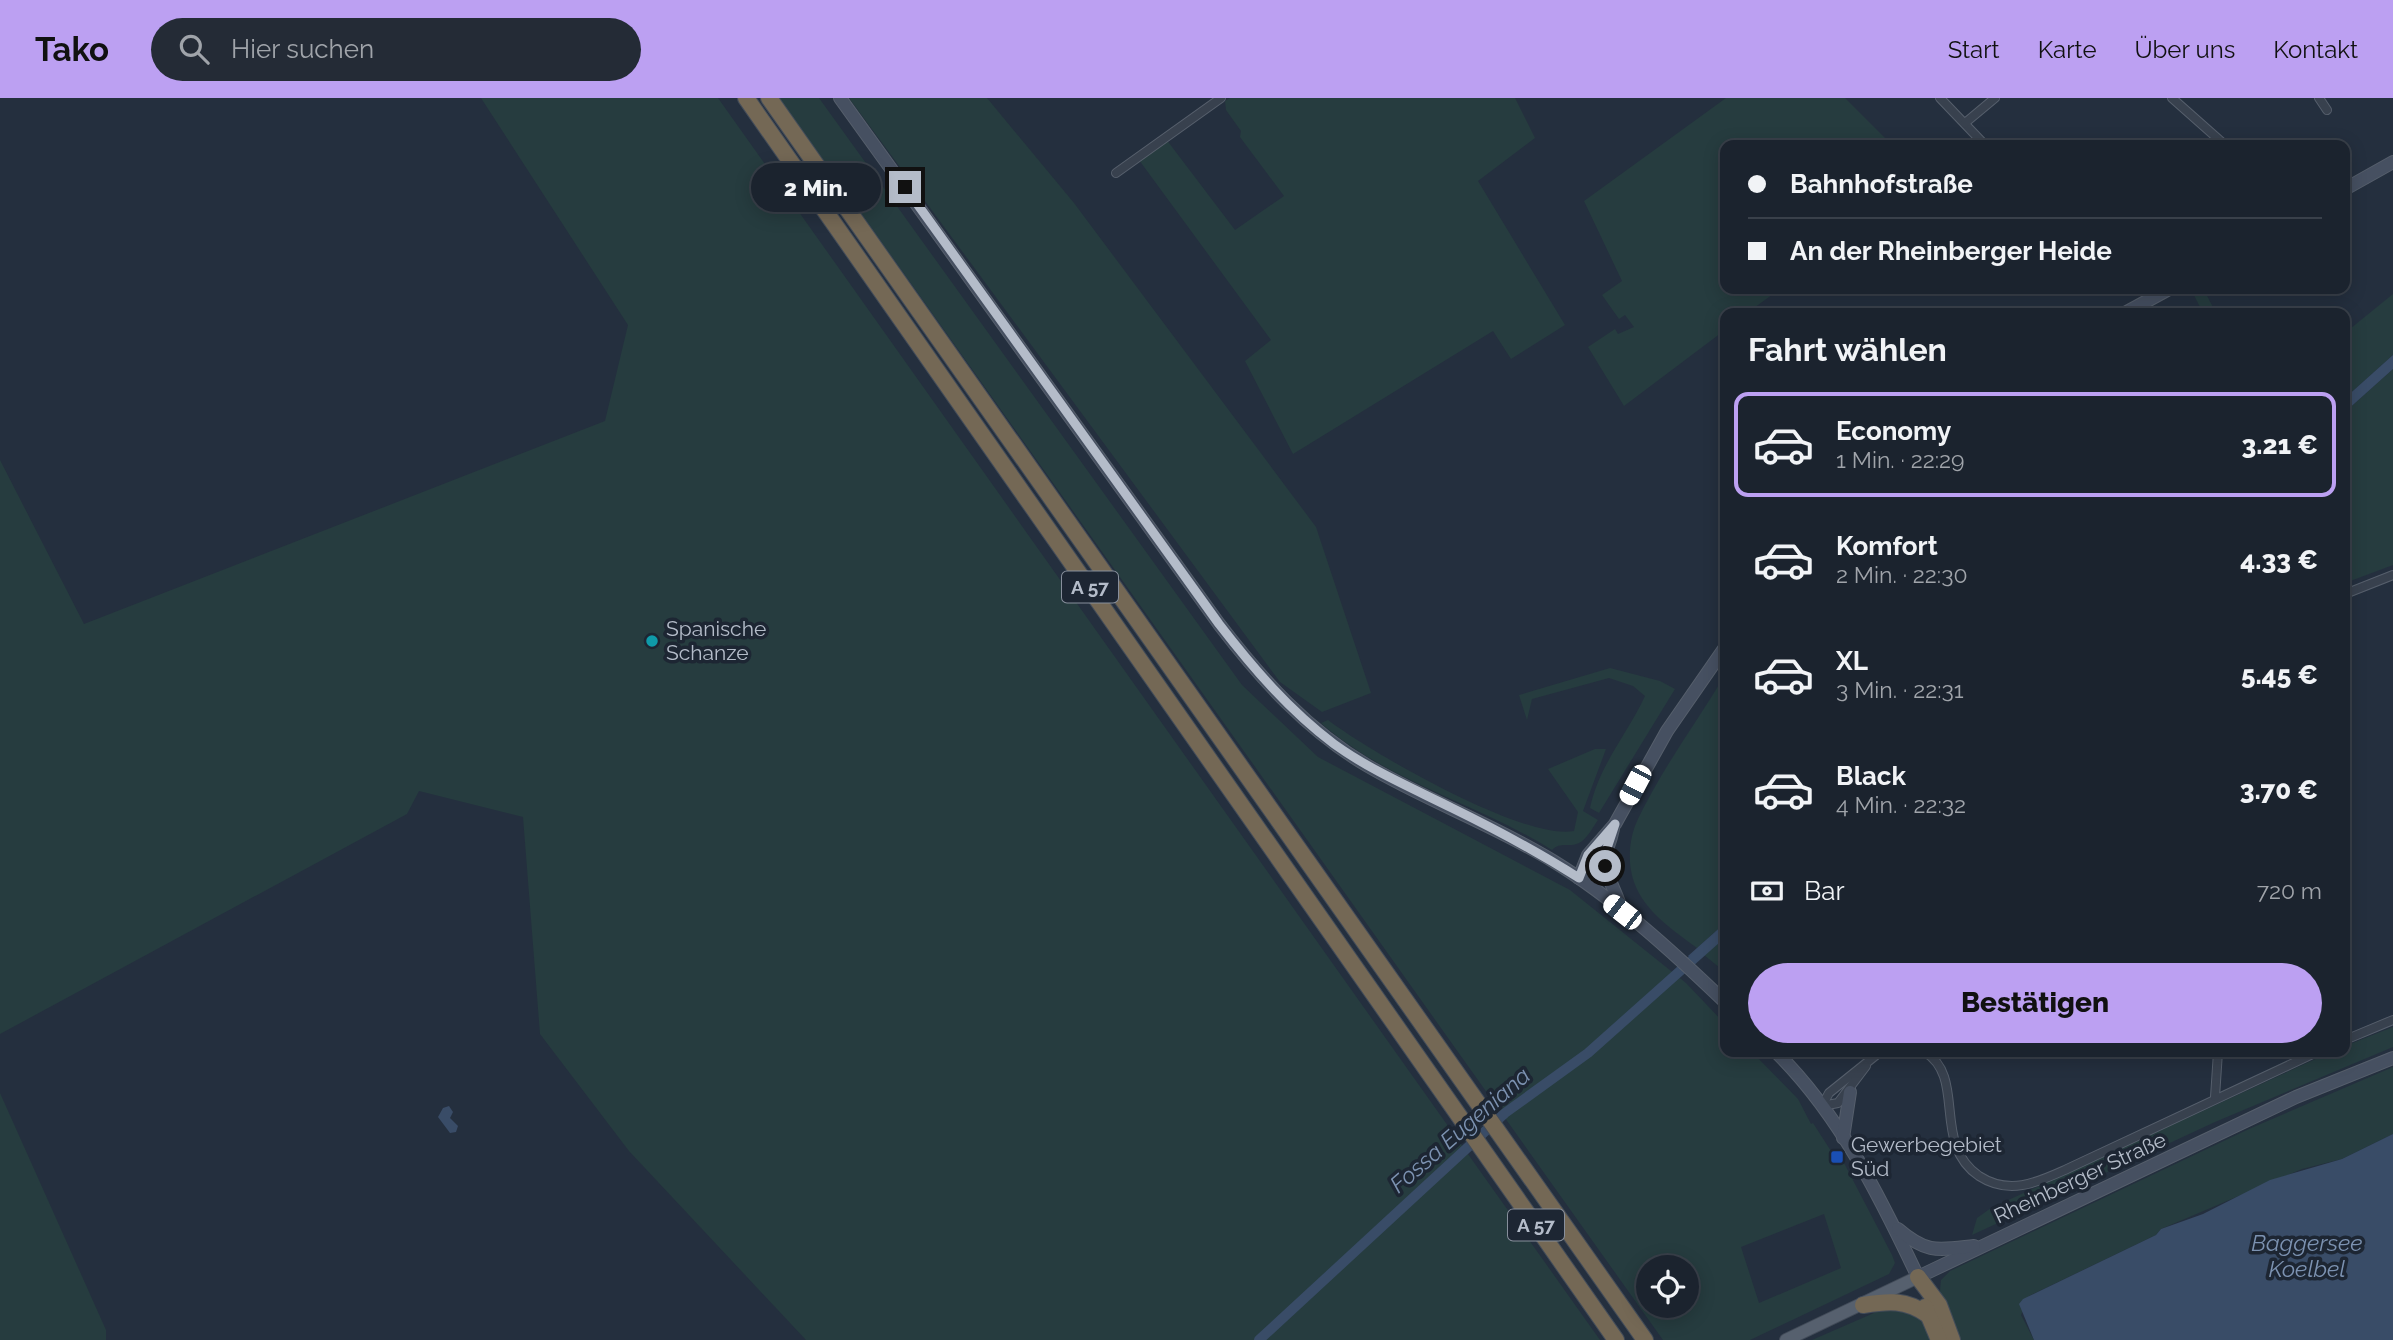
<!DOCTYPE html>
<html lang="de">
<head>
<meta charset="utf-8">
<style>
	body { margin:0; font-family:Raleway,sans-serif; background:#242b36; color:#f1f3f6; height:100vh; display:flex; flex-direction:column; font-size:26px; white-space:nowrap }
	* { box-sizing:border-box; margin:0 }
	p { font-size:23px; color:#a0a4aa }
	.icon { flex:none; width:38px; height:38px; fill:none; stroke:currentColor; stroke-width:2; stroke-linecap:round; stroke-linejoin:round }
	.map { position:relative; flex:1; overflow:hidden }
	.drawer { position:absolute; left:1720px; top:210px; width:630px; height:749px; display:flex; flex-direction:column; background:#1b232e; border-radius:14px; box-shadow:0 4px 18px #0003,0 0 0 2px #39404a }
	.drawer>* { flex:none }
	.guide { position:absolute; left:1720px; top:42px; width:630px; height:154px; border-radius:14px; box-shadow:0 4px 18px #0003,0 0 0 2px #39404a; display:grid; align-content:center; height:154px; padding:0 28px; background:#1b232e }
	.fabs { position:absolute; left:1636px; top:1157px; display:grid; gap:14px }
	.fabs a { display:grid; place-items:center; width:63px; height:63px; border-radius:50%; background:#1b232e; box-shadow:0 4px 18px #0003,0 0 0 2px #39404a; font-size:35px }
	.end { position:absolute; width:32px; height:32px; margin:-16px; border:9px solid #b4bcc9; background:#111; box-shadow:0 0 0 4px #111 }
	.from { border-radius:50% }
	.bubble { position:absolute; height:49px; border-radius:24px; background:#1b232e; box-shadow:0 4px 18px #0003,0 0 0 2px #39404a; font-size:23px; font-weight:800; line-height:49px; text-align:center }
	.car { position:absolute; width:21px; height:42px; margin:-21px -10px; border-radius:9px; box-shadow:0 0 5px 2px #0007; background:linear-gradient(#fff 24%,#345 0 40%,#fff 0 76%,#345 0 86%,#fff 0) }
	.guide b { display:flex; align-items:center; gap:24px; height:66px; font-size:26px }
	.guide b+b { border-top:2px solid #39404a }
	.guide i { width:18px; height:18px; background:#f1f3f6 }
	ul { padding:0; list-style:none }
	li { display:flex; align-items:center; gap:21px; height:105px; margin:0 14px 10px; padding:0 14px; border:4px solid transparent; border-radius:14px }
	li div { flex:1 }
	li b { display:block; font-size:26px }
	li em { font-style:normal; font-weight:800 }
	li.current { border-color:#bca0f2 }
	li>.icon { width:63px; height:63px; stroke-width:1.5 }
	h2 { padding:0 28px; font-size:32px; line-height:84px }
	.pay { display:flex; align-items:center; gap:18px; height:77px; padding:0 28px; font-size:26px }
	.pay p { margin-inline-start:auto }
	.cta { display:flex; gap:14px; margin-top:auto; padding:14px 28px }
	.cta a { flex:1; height:80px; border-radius:42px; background:#bca0f2; color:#111; font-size:28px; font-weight:800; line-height:80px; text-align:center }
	header { display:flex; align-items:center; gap:42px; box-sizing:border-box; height:98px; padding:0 35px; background:#bca0f2; color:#111 }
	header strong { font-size:33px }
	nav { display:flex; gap:38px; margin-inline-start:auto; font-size:24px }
	.search { width:490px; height:63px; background:#242b36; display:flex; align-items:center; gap:18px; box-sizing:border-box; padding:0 24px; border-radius:38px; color:#a0a4aa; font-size:26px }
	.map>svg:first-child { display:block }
</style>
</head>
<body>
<header>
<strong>Tako</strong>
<div class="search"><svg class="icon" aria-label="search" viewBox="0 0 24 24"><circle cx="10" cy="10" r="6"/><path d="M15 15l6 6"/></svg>Hier suchen</div>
<nav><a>Start</a><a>Karte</a><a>Über uns</a><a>Kontakt</a></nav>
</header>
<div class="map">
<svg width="2393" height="1242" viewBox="0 0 2393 1242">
	<rect width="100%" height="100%" fill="#242f3e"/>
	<!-- green -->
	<g fill="#263c3f" fill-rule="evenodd">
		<polygon points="481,0 718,0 1600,1242 806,1242 629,1053 540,936 523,719 419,693 407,716 0,936 0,362 84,526 605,323 628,227"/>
		<path d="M 779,0 L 819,0 L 1242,587 L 1318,659 L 1570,792 L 1686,885 L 1725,926 L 1726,954 L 1752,954 L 1798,1001 L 1811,1026 L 1813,1025 L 1840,1067 L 1844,1065 L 1892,1157 L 1895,1165 L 1889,1176 L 1750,1242 L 1663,1242 ZM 1824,1116 L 1841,1170 L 1759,1205 L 1741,1149 ZM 1648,1169 L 1687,1169 L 1687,1208 L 1648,1208 Z"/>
		<polygon points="849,0 987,0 1074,105 1316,429 1371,595 1322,614 1280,584"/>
		<polygon points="1230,0 1515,0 1535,40 1478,83 1565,227 1511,261 1493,233 1293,356 1245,263 1271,242 1139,62 1166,41 1235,132 1284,98 1240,39 1241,33 1226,12 1225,3"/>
		<polygon points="1726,0 1845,0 1892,47 1726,47 1726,191 1780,191 1747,215 1726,215 1725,232 1624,308 1588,249 1615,231 1618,236 1634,229 1625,217 1619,221 1602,197 1622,183 1584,103"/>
		<polygon points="2196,191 2209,191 2205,194 2216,215 2203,215 2192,193"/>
		<polygon points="2393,196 2393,257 2345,300 2345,235"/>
		<polygon points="2393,271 2393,467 2345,485 2345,314"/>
		<path d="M 1610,570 L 1660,583 L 1675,591 L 1599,715 L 1590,710 C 1599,667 1627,637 1645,598 L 1633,588 L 1609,580 L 1532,601 L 1527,622 L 1519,597 Z"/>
		<path d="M 1725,577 L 1725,825 L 1697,850 C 1674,833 1644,813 1634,784 C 1627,765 1629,739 1638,721 C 1661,672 1697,624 1725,577 Z"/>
		<path d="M 1328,622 C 1370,654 1524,743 1574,733 L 1578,714 L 1548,671 L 1595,651 L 1606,651 L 1583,713 L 1598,722 C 1593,729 1587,741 1579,745 C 1569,750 1561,743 1552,752 C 1477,705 1388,684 1321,625 Z"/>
		<polygon points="1725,838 1725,874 1704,857"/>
		<polygon points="2393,929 2393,949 2215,1024 1972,1137 1977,1120 1991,1110 2320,959 2332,954 2345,954 2345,948"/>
		<polygon points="2393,969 2393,1036 2342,1061 2302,1071 2161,1131 2156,1137 2029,1198 2021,1217 2034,1242 1958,1242 1940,1193 1941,1182 1950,1173 2249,1031"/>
		<polygon points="0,995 106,1232 106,1242 0,1242"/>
		<polygon points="1890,1208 1919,1216 1934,1242 1812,1242"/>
	</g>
	<!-- water -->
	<g fill="#394c67">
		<polygon points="2393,257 2393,271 2345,314 2345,300"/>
		<polygon points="1725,825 1725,838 1696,864 1688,858"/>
		<polygon points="449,1008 453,1014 450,1020 458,1028 456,1034 450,1035 438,1019 443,1010"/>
		<polygon points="2393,1036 2393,1242 2034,1242 2019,1206 2023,1201 2156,1137 2161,1131 2203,1116 2270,1082 2342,1061"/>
	</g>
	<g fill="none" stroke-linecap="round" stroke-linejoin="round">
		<!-- canal -->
		<polyline stroke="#394c67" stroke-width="10" points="1259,1242 1505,1015 1588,955 1726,832"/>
		<!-- street casing -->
		<g stroke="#565f6c" stroke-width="10">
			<g id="street">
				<polyline points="1940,0 1985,47"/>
				<polyline points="2172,0 2225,47"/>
				<polyline points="2319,0 2327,12"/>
				<polyline points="1965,25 1995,0"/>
				<polyline points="1116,75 1221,0"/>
				<polyline points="2345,496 2393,477"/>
				<polyline points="2345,942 2393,922"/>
				<path d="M 1925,954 C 1967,980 1931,1045 1979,1078 C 2010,1098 2038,1084 2067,1071 L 2317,954"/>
				<polyline points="2215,999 2218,954"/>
				<polyline points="1822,1008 1829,995 1880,954"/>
				<polyline points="1822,1008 1838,1005 1866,968"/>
			</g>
		</g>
		<!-- secondary casing -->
		<g stroke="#565f6c" stroke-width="14">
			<g id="secondary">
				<path d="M 840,0 L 1219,526 C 1261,581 1308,633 1368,668 C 1428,703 1494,727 1553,763 C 1615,801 1673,854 1726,905"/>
				<polyline points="2345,91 2393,64"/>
				<polyline points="2125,215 2169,191"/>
				<path d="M 1603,759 C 1606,780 1617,794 1622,814"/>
				<polyline points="1579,780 1588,757 1615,726 1667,633 1726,548"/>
				<path d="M 1579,780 C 1600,769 1608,754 1613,731"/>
				<path d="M 1776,954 C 1840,1017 1880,1099 1918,1179 L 2296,999 L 2393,960"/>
				<polyline points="1843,1040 1850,994"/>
				<path d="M 1898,1131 C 1927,1156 1938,1152 1974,1148"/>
			</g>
		</g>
		<!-- primary casing -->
		<g stroke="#414a57" stroke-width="14">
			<polyline id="primary" points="1786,1242 1918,1179"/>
		</g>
		<!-- highway casing -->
		<g stroke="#434c59" stroke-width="18">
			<g id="highway">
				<polyline points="746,0 1616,1242"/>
				<polyline points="769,0 1645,1242"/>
				<polyline points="1918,1179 1939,1207 1952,1242"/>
				<path d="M 1863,1207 C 1888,1203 1906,1201 1928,1217"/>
				<polyline points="1925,1209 1939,1242"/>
			</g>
		</g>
		<!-- street -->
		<use href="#street" stroke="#38414e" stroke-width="8"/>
		<!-- secondary -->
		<use href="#secondary" stroke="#465061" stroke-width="12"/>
		<!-- primary -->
		<use href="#primary" stroke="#56606e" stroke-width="12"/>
		<!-- highway -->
		<use href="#highway" stroke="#746855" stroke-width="16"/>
	</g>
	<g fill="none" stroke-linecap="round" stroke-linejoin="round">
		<!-- route -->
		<path stroke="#b4bcc9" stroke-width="9" d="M 905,89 L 1219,526 C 1253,570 1289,612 1334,646 C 1370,672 1412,690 1452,710 C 1495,731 1538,754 1579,780 L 1588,757 L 1615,726 L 1604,759 L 1605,768"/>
	</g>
	<!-- markers -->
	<circle fill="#0f9aa8" stroke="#1d2633" stroke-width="2.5" cx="652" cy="543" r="7"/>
	<rect fill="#1a4fb4" stroke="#1d2633" stroke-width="2.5" x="1830" y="1052" width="14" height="14" rx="3.5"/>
	<g text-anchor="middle" stroke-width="7" stroke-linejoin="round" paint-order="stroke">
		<!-- shield labels -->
		<g fill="#1d2633" stroke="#878f9c" stroke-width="2">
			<rect x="1062" y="473.5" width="56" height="31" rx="5"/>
			<rect x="1508" y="1111.5" width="56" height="31" rx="5"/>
		</g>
		<g font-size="19" font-weight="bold" fill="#b4bcc9">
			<text x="1090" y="496">A 57</text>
			<text x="1536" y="1134">A 57</text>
		</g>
		<!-- poi labels -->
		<g font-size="21" fill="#b4bcc9" stroke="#1d2633" text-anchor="start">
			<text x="666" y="538">Spanische<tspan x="666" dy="24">Schanze</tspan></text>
			<text x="1851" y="1054">Gewerbegebiet<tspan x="1851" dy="24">Süd</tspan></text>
		</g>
		<!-- street labels -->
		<g font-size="21" fill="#b4bcc9" stroke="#1d2633">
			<text transform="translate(2080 1080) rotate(-25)" y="7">Rheinberger Straße</text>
		</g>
		<!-- water labels -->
		<g font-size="23" font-style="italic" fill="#7c92b1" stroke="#1d2633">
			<text transform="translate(1460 1032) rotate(-41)" y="8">Fossa Eugeniana</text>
			<text x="2307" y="1153">Baggersee<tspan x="2307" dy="26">Koelbel</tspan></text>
		</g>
	</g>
</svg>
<div class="fabs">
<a><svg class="icon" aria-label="locate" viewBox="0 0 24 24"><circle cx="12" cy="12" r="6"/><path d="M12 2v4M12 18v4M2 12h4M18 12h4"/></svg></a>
</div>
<i class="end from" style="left:1605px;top:768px"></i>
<i class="end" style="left:905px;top:89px"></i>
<div class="bubble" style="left:751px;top:65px;width:130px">2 Min.</div>
<i class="car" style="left:1635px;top:687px;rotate:208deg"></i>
<i class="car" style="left:1622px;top:814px;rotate:308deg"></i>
<div class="guide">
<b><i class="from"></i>Bahnhofstraße</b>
<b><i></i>An der Rheinberger Heide</b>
</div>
<section class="drawer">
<h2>Fahrt wählen</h2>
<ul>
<li class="current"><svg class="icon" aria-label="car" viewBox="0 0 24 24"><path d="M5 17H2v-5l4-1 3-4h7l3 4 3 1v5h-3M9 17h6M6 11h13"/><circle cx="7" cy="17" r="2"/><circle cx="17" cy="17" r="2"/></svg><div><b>Economy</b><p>1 Min. · 22:29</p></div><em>3.21 €</em></li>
<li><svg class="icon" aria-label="car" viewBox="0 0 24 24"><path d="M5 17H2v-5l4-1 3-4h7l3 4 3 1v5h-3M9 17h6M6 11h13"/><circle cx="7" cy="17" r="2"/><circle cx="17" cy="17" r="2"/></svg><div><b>Komfort</b><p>2 Min. · 22:30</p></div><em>4.33 €</em></li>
<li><svg class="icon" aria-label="car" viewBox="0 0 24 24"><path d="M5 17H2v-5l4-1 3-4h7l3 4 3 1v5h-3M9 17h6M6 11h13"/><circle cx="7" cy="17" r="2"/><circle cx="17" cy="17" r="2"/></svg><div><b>XL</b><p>3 Min. · 22:31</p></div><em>5.45 €</em></li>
<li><svg class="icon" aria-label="car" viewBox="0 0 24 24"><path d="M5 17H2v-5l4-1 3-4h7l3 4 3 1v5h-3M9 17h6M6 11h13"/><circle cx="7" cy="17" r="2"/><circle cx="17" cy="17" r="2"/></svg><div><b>Black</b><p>4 Min. · 22:32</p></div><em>3.70 €</em></li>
</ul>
<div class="pay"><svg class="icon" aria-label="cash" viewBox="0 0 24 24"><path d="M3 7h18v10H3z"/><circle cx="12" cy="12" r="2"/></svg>Bar<p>720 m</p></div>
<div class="cta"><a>Bestätigen</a></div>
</section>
</div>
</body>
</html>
